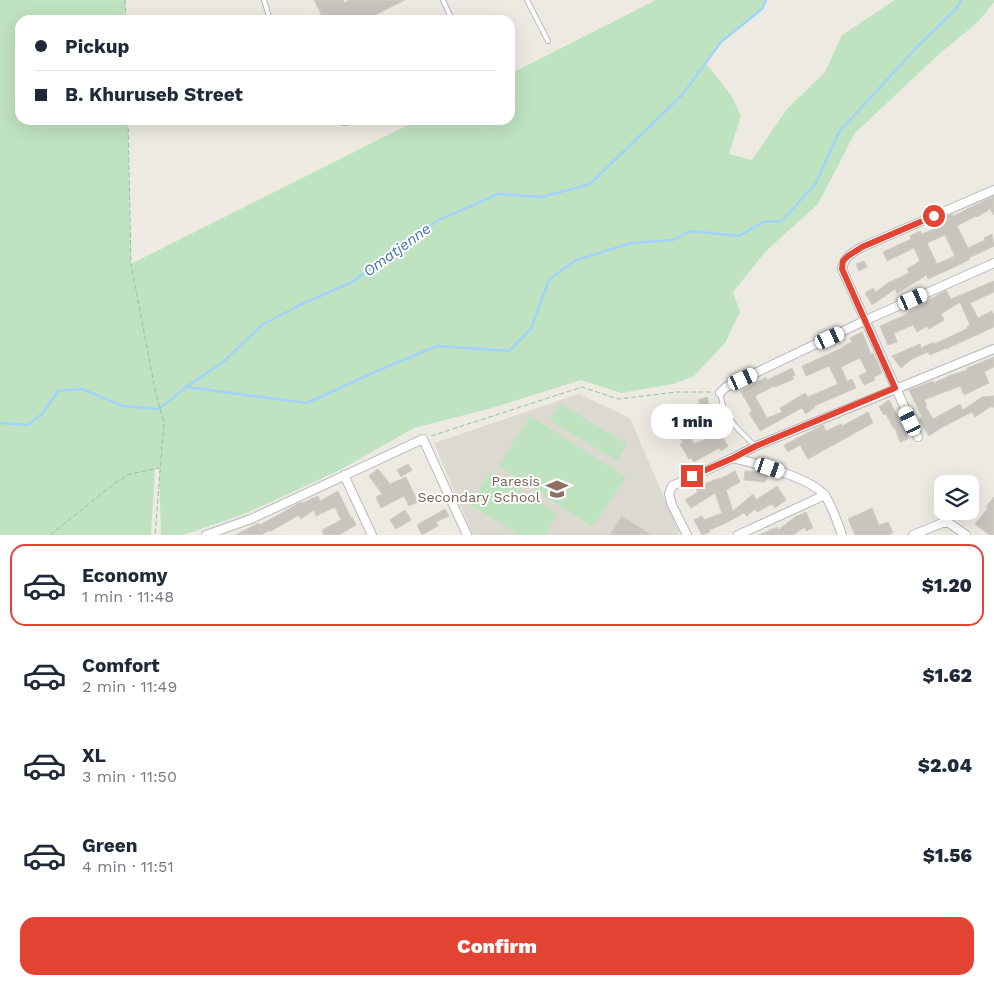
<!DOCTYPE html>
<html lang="en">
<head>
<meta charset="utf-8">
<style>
	body { margin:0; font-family:"Work Sans",sans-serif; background:#f6f6f7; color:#1f2937; height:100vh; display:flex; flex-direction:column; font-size:19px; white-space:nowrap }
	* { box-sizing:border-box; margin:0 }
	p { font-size:16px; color:#747a83 }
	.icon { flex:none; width:28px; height:28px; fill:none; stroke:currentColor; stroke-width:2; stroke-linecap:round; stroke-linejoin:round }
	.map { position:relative; height:535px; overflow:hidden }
	.panel { display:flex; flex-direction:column; background:#fff; flex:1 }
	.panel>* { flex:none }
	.guide { position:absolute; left:15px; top:15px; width:500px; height:110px; border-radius:15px; box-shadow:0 5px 20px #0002; display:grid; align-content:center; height:110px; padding:0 20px; background:#fff }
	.tools { position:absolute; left:934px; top:475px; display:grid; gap:10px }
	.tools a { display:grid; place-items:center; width:45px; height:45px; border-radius:10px; background:#fff; box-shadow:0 5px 20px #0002; font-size:25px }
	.end { position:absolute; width:22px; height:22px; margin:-11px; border:6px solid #e24333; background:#fff; box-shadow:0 0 0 2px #fff }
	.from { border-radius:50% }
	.bubble { position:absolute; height:35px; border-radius:15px; background:#fff; box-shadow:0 5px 20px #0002; font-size:16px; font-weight:800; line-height:35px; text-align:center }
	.car { position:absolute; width:15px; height:30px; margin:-15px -8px; border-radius:6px; box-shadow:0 0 4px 1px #0007; background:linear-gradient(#fff 24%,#345 0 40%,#fff 0 76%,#345 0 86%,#fff 0) }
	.guide b { display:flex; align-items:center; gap:18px; height:48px; font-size:19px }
	.guide b+b { border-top:1px solid #e0e1e3 }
	.guide i { width:12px; height:12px; background:#1f2937 }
	ul { padding:9px 0 0; list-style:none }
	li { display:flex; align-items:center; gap:15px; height:82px; margin:0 10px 8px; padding:0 10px; border:2px solid transparent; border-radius:15px }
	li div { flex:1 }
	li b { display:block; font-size:19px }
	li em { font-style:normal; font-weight:800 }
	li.current { border-color:#e24333 }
	li>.icon { width:45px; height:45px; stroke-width:1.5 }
	.action { display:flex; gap:10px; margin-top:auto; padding:10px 20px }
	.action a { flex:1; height:58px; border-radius:15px; background:#e24333; color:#fff; font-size:20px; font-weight:800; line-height:58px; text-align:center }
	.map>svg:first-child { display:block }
</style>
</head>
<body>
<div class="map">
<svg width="994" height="535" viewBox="0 0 994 535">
	<rect width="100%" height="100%" fill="#edeae2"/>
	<!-- education -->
	<polygon fill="#dcd9d0" points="579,394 630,418 680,535 473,535 434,443"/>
	<!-- green -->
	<g fill="#bfe3c0">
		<polygon points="0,0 125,0 126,20 20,20 20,120 128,120 131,264 418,120 510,120 510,74 656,0 766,0 762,9 721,42 706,63 731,95 741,116 729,154 752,160 787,109 825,72 842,35 895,0 994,0 994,2 979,21 938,55 855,133 818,204 766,251 733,292 740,312 725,343 694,376 673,384 621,393 581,380 492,408 414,428 342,469 247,513 183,535 161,535 159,468 155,469 151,535 0,535"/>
		<polygon points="560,403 627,444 617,461 550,420"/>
		<polygon points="530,416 626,477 593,527 498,466"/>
		<polygon points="490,472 558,514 545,535 519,535 470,504"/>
	</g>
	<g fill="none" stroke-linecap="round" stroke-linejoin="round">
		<!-- stream -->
		<g stroke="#a3d3fb" stroke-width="2.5">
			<polyline points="186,387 307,403 377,371 437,346 509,351 531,329 549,280 574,261 631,243 673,240 690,231 739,236 763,222 782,221 816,183 839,132 916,48 956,9 961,0"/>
			<polyline points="0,423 28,425 42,414 58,391 82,389 123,406 159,409 186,387 222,363 262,325 300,305 354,281 400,244 439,220 498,194 542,197 590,184 683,94 721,42 762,9 766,0"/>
		</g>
	</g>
	<!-- building -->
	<g fill="#c8c5bf" stroke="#d1ccc1" fill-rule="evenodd">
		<polygon points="314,0 343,0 344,3 350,0 405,0 365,20 324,20"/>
		<path d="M 994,196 L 994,215 L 990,209 L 977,217 L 976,216 L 957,226 L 968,248 L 985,240 L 984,238 L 992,234 L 994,246 L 969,258 L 970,259 L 961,264 L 928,279 L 927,275 L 897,293 L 895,289 L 872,305 L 865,293 L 873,288 L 876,292 L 888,283 L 909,273 L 907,269 L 920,261 L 914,248 L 887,261 L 883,252 L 911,239 L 910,236 L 920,231 L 922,234 L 941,226 L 938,220 L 952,214 L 953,216 ZM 945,235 L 955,256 L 937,264 L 927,243 Z"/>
		<polygon points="864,261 867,267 859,271 856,264"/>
		<polygon points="994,281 994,292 970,303 978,318 992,311 994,316 994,327 946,349 946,348 930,355 928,352 912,359 901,368 892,356 920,344 921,348 934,342 934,344 960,332 968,328 967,326 970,325 960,302 941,314 944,320 929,329 927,326 917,332 913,325 894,333 897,342 888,345 880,326 903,316 946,290 951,299"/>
		<polygon points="862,332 871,354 873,353 882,373 874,377 875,380 864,385 859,376 867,372 860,358 841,367 847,381 852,379 856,388 814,406 815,407 806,414 802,408 760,431 749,413 752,411 741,392 766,377 767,380 792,368 795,375 792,376 794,379 775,387 774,386 755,396 767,418 782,412 780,408 805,393 808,397 838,384 829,366 806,376 802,366 842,348 842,347 852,342 850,338"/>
		<polygon points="994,357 994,367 984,372 989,383 964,395 960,386 924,400 927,405 925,406 933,419 960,404 963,410 982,397 994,396 994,407 990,407 975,417 972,412 939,429 929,436 919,419 922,417 909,390 933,381 934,383 951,375 967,370 967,368"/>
		<polygon points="707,397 713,417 704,419 703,417 686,423 691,430 687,432 694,444 708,438 709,439 720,432 728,446 721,451 719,448 694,462 691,458 689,459 680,444 683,442 669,419 679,412 680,414 700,406 698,400"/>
		<polygon points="889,400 905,430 908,439 900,442 895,428 894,429 886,414 884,415 879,407"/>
		<polygon points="868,412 873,423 808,459 800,445 788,452 784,445 823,425 826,431 841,424 842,426"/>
		<polygon points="408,464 412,470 401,477 397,470"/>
		<polygon points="378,469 390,484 406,477 418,502 409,506 404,496 381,508 376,497 382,494 369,476"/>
		<polygon points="735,471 740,482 726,490 733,511 753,494 756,500 777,486 786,500 775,508 772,504 757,512 755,509 747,516 744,513 724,524 709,530 710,532 702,535 694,520 702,516 704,520 722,513 715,493 691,508 685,500 698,492 696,489 704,484 720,478 720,479"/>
		<polygon points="745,471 763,472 769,475 765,482 744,480"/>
		<polygon points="338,491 351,518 352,517 356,525 339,535 324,535 322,530 341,520 335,507 316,516 314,510 301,519 299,515 271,531 270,530 261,535 235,535 259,523 260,525 301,502 302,503 318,496 320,501"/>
		<polygon points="994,497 994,535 989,535 975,524 988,508 986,507"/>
		<polygon points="872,508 879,525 888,522 893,533 888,535 855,535 848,519"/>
		<polygon points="445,509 449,516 436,522 438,526 422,535 417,525"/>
		<polygon points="405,510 411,520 396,529 390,520"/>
		<polygon points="806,512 813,528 806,531 805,527 793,535 759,535 777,527 778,530 795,517"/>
		<polygon points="622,516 651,535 610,535"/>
	</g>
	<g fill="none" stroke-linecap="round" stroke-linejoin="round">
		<!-- lane casing -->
		<g stroke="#b4b8bc" stroke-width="6">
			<g id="lane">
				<polyline points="264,0 270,20"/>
				<polyline points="443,0 452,20"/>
				<polyline points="527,0 548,41"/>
				<polyline points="338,120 344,123 365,120"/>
				<polyline points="720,393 724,410 735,426 755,446"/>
			</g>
		</g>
		<!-- street casing -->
		<g stroke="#b4b8bc" stroke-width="10">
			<g id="street">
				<polyline points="720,393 726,387 864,321 994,263"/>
				<path d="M 918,437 L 842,269 C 844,257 852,253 862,247 L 994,190"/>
				<path d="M 733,458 C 755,463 812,478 825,496 C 832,505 838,524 842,535"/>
				<polyline points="344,475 372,535"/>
				<polyline points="206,535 251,519 423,439 467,535"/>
				<polyline points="687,535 672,505 669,494 672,486 733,458 756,446 994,349"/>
				<polyline points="738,535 825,495"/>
				<polyline points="913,535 942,523 949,523 966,535"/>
			</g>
		</g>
		<!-- path -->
		<g stroke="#97c2a4" stroke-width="1" stroke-dasharray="5 2.5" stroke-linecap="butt">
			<polyline points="125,0 126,20"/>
			<polyline points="128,120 131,264 156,395 164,422 155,535"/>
			<polyline points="431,436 582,387 618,399 676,392 711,392"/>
			<polyline points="50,535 115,483 130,474 159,468"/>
		</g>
		<!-- lane -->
		<use href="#lane" stroke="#fff" stroke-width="4"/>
		<!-- street -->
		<use href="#street" stroke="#fff" stroke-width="8"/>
	</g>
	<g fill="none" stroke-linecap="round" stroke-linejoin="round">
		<!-- route -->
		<polyline stroke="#e24333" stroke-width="6" points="692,476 733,458 756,446 895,388 842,269 843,261 848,256 862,247 934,216"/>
	</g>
	<!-- icons -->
	<defs>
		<g id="school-bare" transform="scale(1.725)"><path d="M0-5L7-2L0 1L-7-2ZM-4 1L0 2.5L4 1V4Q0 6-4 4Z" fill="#8d6e63" stroke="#fff" stroke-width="2.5" paint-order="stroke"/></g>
	</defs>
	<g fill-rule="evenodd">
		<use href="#school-bare" x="557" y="489"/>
	</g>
	<g text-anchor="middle" stroke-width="4" stroke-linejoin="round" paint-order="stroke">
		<!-- education labels -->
		<g font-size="14" fill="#785e54" stroke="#fff" text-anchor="end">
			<text x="540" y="486">Paresis<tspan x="540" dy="16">Secondary School</tspan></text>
		</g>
		<!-- water labels -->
		<g font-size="15" font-style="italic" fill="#4274ac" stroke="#fff">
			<text transform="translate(397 250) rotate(-36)" y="5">Omatjenne</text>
		</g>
	</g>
</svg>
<div class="tools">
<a><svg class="icon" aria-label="layers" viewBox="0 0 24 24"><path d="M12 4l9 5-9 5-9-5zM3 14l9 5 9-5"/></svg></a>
</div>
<i class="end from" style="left:934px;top:216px"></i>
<i class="end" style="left:692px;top:476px"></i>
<div class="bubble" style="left:651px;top:404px;width:82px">1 min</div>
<i class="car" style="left:913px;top:299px;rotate:66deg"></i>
<i class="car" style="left:830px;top:338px;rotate:65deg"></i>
<i class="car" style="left:743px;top:379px;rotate:65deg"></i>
<i class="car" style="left:910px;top:421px;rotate:335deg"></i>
<i class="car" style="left:770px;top:468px;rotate:109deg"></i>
<div class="guide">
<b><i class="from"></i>Pickup</b>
<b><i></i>B. Khuruseb Street</b>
</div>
</div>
<section class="panel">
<ul>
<li class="current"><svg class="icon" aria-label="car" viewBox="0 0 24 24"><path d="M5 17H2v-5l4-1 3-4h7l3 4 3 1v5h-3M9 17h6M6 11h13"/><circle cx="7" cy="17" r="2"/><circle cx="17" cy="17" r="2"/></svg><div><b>Economy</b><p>1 min · 11:48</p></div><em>$1.20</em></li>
<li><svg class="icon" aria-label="car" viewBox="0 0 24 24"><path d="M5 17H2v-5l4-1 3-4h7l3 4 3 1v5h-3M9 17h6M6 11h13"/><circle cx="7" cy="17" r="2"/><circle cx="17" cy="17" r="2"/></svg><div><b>Comfort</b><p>2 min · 11:49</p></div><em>$1.62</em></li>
<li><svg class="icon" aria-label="car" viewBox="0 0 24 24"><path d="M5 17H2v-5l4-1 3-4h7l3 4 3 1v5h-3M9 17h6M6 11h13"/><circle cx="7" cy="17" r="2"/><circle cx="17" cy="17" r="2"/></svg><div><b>XL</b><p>3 min · 11:50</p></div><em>$2.04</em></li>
<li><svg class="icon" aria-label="car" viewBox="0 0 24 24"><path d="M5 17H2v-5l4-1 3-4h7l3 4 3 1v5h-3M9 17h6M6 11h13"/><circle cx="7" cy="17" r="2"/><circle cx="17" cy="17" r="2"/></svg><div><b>Green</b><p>4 min · 11:51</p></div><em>$1.56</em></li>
</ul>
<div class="action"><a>Confirm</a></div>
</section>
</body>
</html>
